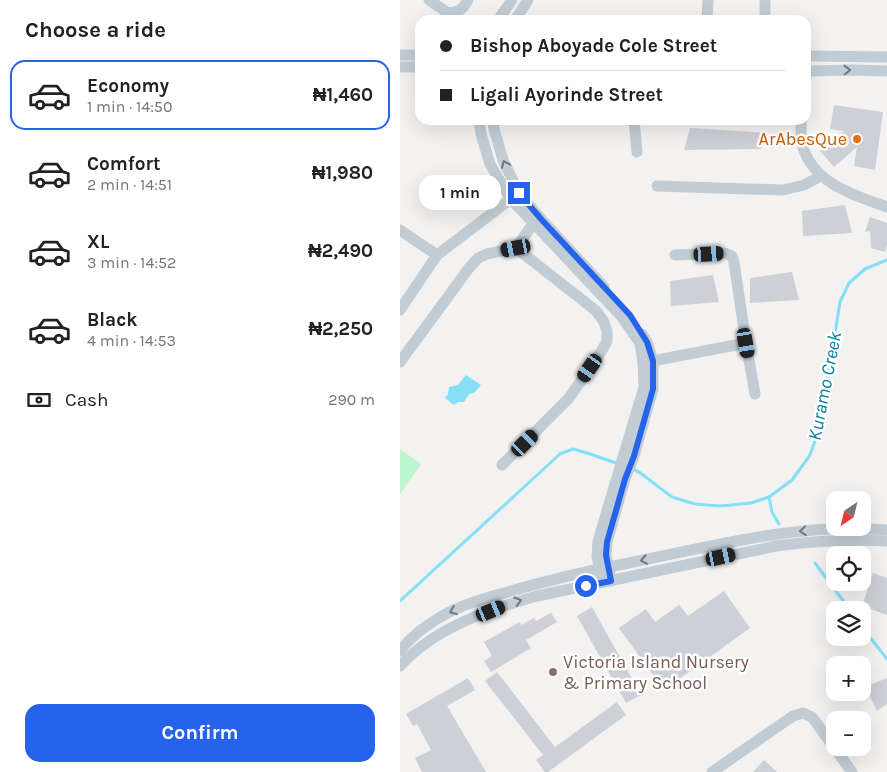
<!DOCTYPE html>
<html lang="en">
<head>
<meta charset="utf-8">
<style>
	body { margin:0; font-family:Karla,sans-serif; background:#f6f6f6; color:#222; height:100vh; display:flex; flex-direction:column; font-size:19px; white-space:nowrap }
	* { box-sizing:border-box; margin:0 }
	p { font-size:16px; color:#767676 }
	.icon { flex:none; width:28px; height:28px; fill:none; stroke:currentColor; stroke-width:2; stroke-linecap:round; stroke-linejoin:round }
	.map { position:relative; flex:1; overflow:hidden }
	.sheet { display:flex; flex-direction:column; background:#fff; width:400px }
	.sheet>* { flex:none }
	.top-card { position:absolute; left:15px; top:15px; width:396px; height:110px; border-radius:15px; box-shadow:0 5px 20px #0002; display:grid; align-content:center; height:110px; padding:0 25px; background:#fff }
	.needle { width:32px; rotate:215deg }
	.controls { position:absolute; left:426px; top:491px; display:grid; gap:10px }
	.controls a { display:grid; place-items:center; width:45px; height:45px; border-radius:10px; background:#fff; box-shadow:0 5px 20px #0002; font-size:25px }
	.end { position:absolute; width:22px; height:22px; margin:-11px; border:6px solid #2563eb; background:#fff; box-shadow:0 0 0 2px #fff }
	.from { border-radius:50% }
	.bubble { position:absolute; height:35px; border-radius:15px; background:#fff; box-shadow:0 5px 20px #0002; font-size:16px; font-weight:700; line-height:35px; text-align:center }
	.car { position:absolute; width:15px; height:30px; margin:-15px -8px; border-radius:6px; box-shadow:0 0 4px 1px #0007; background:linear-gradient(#222 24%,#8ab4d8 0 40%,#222 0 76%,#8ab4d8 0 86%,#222 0) }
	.top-card b { display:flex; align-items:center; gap:18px; height:48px; font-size:19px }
	.top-card b+b { border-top:1px solid #e0e0e0 }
	.top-card i { width:12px; height:12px; background:#222 }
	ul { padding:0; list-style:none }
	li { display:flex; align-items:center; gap:15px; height:70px; margin:0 10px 8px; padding:0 15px; border:2px solid transparent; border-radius:15px }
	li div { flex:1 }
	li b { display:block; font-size:19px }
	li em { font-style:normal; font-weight:700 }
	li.on { border-color:#2563eb }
	li>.icon { width:45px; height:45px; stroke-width:1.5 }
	h2 { padding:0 25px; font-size:22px; line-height:60px }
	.pay { display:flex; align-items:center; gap:12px; height:55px; padding:0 25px; font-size:19px }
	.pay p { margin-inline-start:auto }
	.button { display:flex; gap:10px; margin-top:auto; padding:10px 25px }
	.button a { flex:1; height:58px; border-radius:15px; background:#2563eb; color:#fff; font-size:20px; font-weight:700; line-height:58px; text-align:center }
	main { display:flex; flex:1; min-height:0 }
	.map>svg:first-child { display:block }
</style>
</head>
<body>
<main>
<section class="sheet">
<h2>Choose a ride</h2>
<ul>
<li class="on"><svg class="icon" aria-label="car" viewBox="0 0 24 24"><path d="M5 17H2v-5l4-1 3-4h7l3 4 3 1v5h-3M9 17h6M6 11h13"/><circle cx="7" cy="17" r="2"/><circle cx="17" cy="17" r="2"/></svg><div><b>Economy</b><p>1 min · 14:50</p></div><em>₦1,460</em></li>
<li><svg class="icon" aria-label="car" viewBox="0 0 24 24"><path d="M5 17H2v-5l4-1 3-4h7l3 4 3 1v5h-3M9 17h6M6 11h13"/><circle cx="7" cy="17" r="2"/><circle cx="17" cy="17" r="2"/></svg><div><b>Comfort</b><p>2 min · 14:51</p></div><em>₦1,980</em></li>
<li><svg class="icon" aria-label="car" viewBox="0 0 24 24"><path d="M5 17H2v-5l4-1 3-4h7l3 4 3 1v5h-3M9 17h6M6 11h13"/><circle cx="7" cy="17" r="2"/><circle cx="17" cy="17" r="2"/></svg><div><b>XL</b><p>3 min · 14:52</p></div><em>₦2,490</em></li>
<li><svg class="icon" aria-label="car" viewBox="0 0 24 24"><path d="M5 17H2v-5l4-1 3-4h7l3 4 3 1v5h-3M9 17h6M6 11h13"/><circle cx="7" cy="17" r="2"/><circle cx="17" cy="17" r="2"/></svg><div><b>Black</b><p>4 min · 14:53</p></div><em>₦2,250</em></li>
</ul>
<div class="pay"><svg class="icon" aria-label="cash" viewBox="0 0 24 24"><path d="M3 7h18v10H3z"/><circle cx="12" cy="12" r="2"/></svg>Cash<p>290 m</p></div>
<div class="button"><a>Confirm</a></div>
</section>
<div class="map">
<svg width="487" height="772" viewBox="0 0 487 772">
	<rect width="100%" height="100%" fill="#f4f1f1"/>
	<!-- green -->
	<polygon fill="#bcf5d2" points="0,449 21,464 0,494"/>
	<!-- water -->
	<polygon fill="#85dff6" points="66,375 81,385 74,393 69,394 64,402 58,402 54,405 45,398 48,394 49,387 58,385"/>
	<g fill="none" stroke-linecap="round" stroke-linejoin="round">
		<!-- stream -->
		<g stroke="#85dff6" stroke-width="3">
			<polyline points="232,469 239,472 272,497 295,504 320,506 351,503 369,497 392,480 410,455 420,427 440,302 449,283 465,269 487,260"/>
			<polyline points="369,497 372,512 379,524"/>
			<polyline points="415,563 450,610"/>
			<polyline points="0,601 160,454 173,449 190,454 219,464"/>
			<polyline points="462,627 487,659"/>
		</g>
	</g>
	<!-- building -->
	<g fill="#cdd0d6">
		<polygon points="434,105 483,112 475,170 454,166 457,147 434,167 420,151 444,131 430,129"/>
		<polygon points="290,128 366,133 361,149 284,150"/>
		<polygon points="445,205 452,233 403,236 402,211"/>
		<polygon points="470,217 487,223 487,246 485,252 471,248 470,231 465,232"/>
		<polygon points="392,272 399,300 350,303 350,278"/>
		<polygon points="313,275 319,302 271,306 270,281"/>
		<polygon points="473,573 487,578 487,615 462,606"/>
		<polygon points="324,591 350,628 264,690 219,628 246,609 255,622 279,605 288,616"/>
		<polygon points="192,607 241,695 226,703 177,616"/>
		<polygon points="151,613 157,622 126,640 131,648 91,672 84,661 92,656 84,642 120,622 121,625 134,618 136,621"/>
		<polygon points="97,672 155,747 217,702 226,715 148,772 145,772 136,760 143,755 85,681"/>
		<polygon points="68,678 75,690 47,706 86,772 22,772 15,758 31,750 17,724 13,726 6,714"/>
		<polygon points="487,678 487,704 477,711 465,687"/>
		<polygon points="364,760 377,772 353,772"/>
	</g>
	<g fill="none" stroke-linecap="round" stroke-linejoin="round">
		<!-- minor -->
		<g stroke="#c1ccd4" stroke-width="11">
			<path d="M 29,0 L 48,13 C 60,12 62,10 68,0"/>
			<polyline points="98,20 112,0"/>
			<polyline points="115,20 128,0"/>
			<polyline points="307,20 308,0"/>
			<polyline points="365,20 365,0"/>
			<polyline points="0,55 20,55"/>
			<polyline points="406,56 487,57"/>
			<polyline points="0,67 20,67"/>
			<polyline points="406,71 454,70 487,71"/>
			<polyline points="79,120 81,134 90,164 110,198 222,317 240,343 243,363 244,387 198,541 197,556 202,582"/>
			<polyline points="93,120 94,129 103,160 119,193 141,219 204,287"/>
			<polyline points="234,120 237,152"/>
			<path d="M 401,120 C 401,128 401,136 402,144 C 412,183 453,195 487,207"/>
			<polyline points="257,186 383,190 404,185 421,176"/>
			<polyline points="0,230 37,255"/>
			<polyline points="275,255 325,253 332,256 334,262 346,343"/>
			<polyline points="0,310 37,255 116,195"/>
			<polyline points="0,362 69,268 78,258 87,254 116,248 133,224"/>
			<polyline points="247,362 346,343 355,394"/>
			<polyline points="102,465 169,398 201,352 207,341 207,331 204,322 197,312 190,306 116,248"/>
			<polyline points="211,581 206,555 207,542 225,479 234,456 253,389 253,361 247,342 242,334"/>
			<path d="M 0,651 C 11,636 28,624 44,615 C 61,605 85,598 104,593 C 145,581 187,571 229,563 C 314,546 400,522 487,530"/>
			<path d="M 0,666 C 34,628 90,609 137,596 L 376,546 C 413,541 450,539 487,541"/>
			<polyline points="312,772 393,716 403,713 412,717 452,772"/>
		</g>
	</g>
	<!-- one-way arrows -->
	<defs><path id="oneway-chevron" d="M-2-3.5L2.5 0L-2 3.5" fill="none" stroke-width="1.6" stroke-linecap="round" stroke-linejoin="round" transform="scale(1.25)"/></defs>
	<g stroke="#6c7984">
		<use href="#oneway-chevron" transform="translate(447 70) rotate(-1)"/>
		<use href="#oneway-chevron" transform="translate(105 164) rotate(-113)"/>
		<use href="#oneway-chevron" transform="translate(403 531) rotate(175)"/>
		<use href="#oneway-chevron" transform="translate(244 560) rotate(169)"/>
		<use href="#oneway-chevron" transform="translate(118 601) rotate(-16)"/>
		<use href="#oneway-chevron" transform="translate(53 611) rotate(158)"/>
	</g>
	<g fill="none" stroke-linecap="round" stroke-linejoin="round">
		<!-- route -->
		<polyline stroke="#2563eb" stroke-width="6" points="119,193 141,219 230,315 247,342 253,361 253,389 234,456 225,479 207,542 206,555 211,581 186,586"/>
	</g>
	<!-- markers -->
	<circle fill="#e8710a" stroke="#fff" stroke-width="2" cx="457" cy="139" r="5"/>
	<circle fill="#8d6e63" stroke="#fff" stroke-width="2" cx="153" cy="672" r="5"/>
	<g text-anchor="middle" stroke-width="5" stroke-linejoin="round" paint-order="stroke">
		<!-- food labels -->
		<g font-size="18" fill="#c56008" stroke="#fff" text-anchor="end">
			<text x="447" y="145">ArAbesQue</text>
		</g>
		<!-- education labels -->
		<g font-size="18" fill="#785e54" stroke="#fff" text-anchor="start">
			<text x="163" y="668">Victoria Island Nursery<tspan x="163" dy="21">&amp; Primary School</tspan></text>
		</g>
		<!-- water labels -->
		<g font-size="19" font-style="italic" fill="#0380a2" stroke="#fff">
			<text transform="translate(424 386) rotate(-79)" y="7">Kuramo Creek</text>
		</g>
	</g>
</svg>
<div class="controls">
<a><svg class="needle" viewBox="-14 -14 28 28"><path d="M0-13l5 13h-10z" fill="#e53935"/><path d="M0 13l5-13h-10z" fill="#767676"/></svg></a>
<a><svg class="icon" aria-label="locate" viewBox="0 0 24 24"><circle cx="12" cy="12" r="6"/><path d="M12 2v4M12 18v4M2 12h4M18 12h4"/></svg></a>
<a><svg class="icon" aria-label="layers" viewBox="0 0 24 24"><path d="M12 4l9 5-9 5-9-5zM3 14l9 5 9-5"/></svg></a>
<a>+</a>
<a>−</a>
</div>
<i class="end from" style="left:186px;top:586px"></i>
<i class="end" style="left:119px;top:193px"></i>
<div class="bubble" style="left:19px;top:175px;width:82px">1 min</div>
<i class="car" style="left:116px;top:248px;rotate:259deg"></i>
<i class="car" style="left:309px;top:254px;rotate:87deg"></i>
<i class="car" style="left:346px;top:343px;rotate:170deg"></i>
<i class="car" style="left:190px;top:368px;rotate:215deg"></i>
<i class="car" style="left:125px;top:443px;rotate:45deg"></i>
<i class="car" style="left:321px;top:557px;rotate:78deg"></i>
<i class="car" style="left:91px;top:611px;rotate:68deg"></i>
<div class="top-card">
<b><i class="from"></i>Bishop Aboyade Cole Street</b>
<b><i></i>Ligali Ayorinde Street</b>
</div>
</div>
</main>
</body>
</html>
